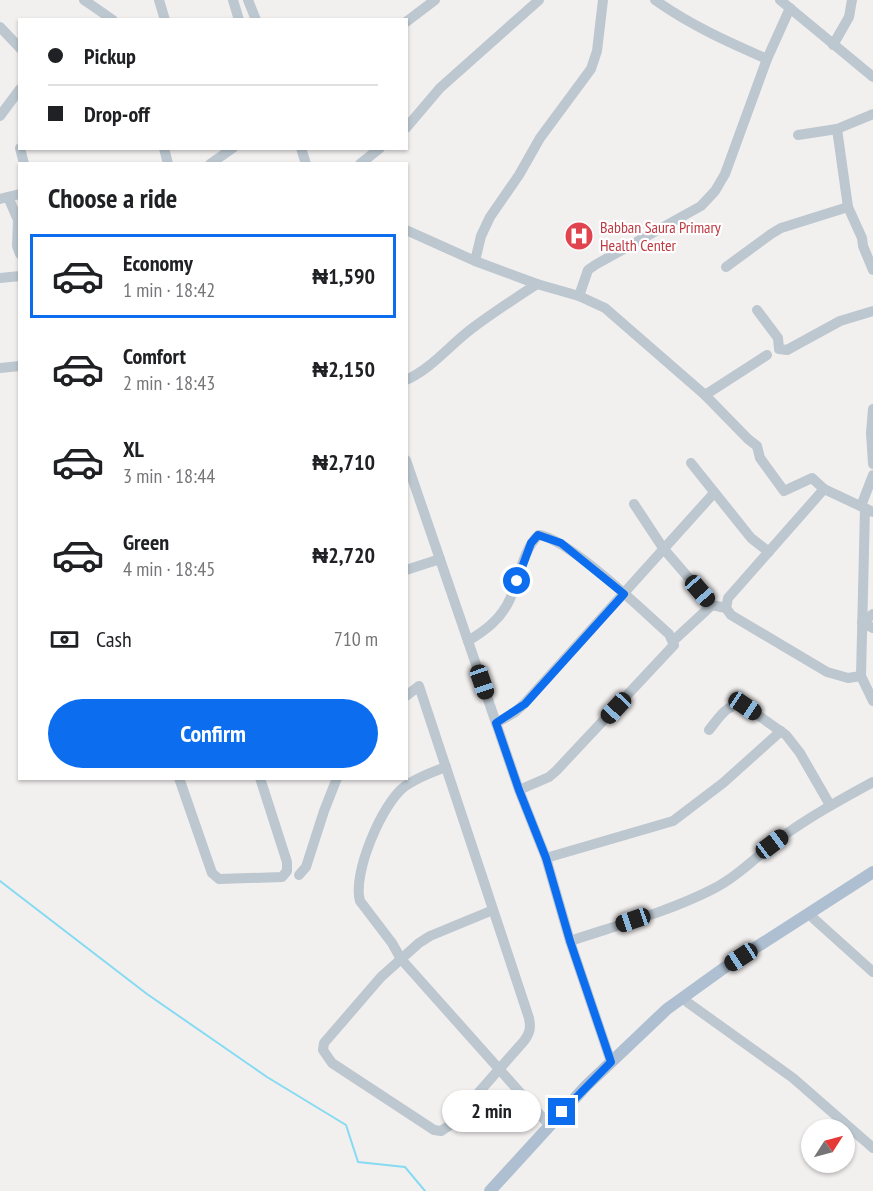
<!DOCTYPE html>
<html lang="en">
<head>
<meta charset="utf-8">
<style>
	body { margin:0; font-family:"PT Sans Narrow",sans-serif; background:#f2f2f2; color:#202124; height:100vh; display:flex; flex-direction:column; font-size:22px; white-space:nowrap }
	* { box-sizing:border-box; margin:0 }
	p { font-size:20px; color:#757577 }
	.icon { flex:none; width:33px; height:33px; fill:none; stroke:currentColor; stroke-width:2; stroke-linecap:round; stroke-linejoin:round }
	.map { position:relative; flex:1; overflow:hidden }
	.details { position:absolute; left:18px; top:162px; width:390px; height:618px; display:flex; flex-direction:column; background:#fff; border-radius:0px; box-shadow:0 2px 4px #0004 }
	.details>* { flex:none }
	.banner { position:absolute; left:18px; top:18px; width:390px; height:132px; border-radius:0px; box-shadow:0 2px 4px #0004; display:grid; align-content:center; height:132px; padding:0 30px; background:#fff }
	.needle { width:39px; rotate:54deg }
	.tools { position:absolute; left:801px; top:1119px; display:grid; gap:12px }
	.tools a { display:grid; place-items:center; width:54px; height:54px; border-radius:50%; background:#fff; box-shadow:0 2px 4px #0004; font-size:30px }
	.end { position:absolute; width:27px; height:27px; margin:-14px; border:8px solid #0c6eef; background:#fff; box-shadow:0 0 0 3px #fff }
	.from { border-radius:50% }
	.bubble { position:absolute; height:42px; border-radius:21px; background:#fff; box-shadow:0 2px 4px #0004; font-size:20px; font-weight:700; line-height:42px; text-align:center }
	.car { position:absolute; width:18px; height:36px; margin:-18px -9px; border-radius:8px; box-shadow:0 0 4px 2px #0007; background:linear-gradient(#222 24%,#8ab4d8 0 40%,#222 0 76%,#8ab4d8 0 86%,#222 0) }
	.banner b { display:flex; align-items:center; gap:21px; height:57px; font-size:22px }
	.banner b+b { border-top:2px solid #e0e0e0 }
	.banner i { width:15px; height:15px; background:#202124 }
	ul { padding:0; list-style:none }
	li { display:flex; align-items:center; gap:18px; height:84px; margin:0 12px 9px; padding:0 18px; border:3px solid transparent; border-radius:0px }
	li div { flex:1 }
	li b { display:block; font-size:22px }
	li em { font-style:normal; font-weight:700 }
	li.active { border-color:#0c6eef }
	li>.icon { width:54px; height:54px; stroke-width:1.5 }
	h2 { padding:0 30px; font-size:27px; line-height:72px }
	.pay { display:flex; align-items:center; gap:15px; height:66px; padding:0 30px; font-size:22px }
	.pay p { margin-inline-start:auto }
	.cta { display:flex; gap:12px; margin-top:auto; padding:12px 30px }
	.cta a { flex:1; height:69px; border-radius:36px; background:#0c6eef; color:#fff; font-size:24px; font-weight:700; line-height:69px; text-align:center }
	.map>svg:first-child { display:block }
</style>
</head>
<body>
<div class="map">
<svg width="873" height="1191" viewBox="0 0 873 1191">
	<rect width="100%" height="100%" fill="#f2efef"/>
	<g fill="none" stroke-linecap="round" stroke-linejoin="round">
		<!-- stream -->
		<polyline stroke="#85dbf2" stroke-width="2" points="0,881 147,994 267,1077 346,1125 358,1162 405,1167 425,1191"/>
		<!-- minor -->
		<g stroke="#bcc7cf" stroke-width="10">
			<polyline points="84,0 113,20"/>
			<polyline points="159,0 165,20"/>
			<polyline points="233,0 239,20"/>
			<polyline points="248,0 256,20"/>
			<path d="M 655,0 C 690,25 728,42 767,59"/>
			<polyline points="780,0 873,77"/>
			<polyline points="406,22 435,0"/>
			<polyline points="0,27 20,48"/>
			<polyline points="833,45 849,17 852,0"/>
			<polyline points="0,116 20,89"/>
			<polyline points="406,128 440,88 539,0"/>
			<polyline points="837,129 848,207 862,238 863,246 873,270"/>
			<polyline points="798,135 837,129 873,114"/>
			<polyline points="20,148 24,164"/>
			<polyline points="164,148 168,164"/>
			<polyline points="301,148 306,164"/>
			<polyline points="210,164 233,148"/>
			<polyline points="360,164 380,148"/>
			<polyline points="8,197 18,220 17,246 20,254"/>
			<polyline points="0,199 20,194"/>
			<polyline points="406,230 475,261 537,284 579,296 605,308 705,395 748,439 757,446 760,458 784,491 812,478 824,489 873,512"/>
			<polyline points="475,261 481,236 490,217 519,175 540,138 591,69 597,51 603,0"/>
			<polyline points="726,267 771,234 781,228 848,207"/>
			<polyline points="0,278 20,276"/>
			<polyline points="579,296 588,270 595,265 701,206 715,191 725,174 767,59 790,8"/>
			<polyline points="757,310 778,338 779,349 787,350 840,321 873,311"/>
			<polyline points="0,368 20,366"/>
			<path d="M 406,380 C 431,369 449,346 470,330 C 491,314 514,299 537,284"/>
			<polyline points="705,395 767,355"/>
			<polyline points="873,409 871,433 873,464"/>
			<polyline points="406,460 519,790 546,858 570,941 611,1062"/>
			<polyline points="691,463 751,538 769,552"/>
			<polyline points="634,504 663,548 712,605 726,608 731,615 827,672 848,678 861,676"/>
			<polyline points="861,506 873,475"/>
			<polyline points="865,508 861,676 873,701"/>
			<polyline points="406,570 440,559"/>
			<polyline points="726,608 728,598 824,489"/>
			<polyline points="873,614 862,622 873,628"/>
			<path d="M 468,641 C 486,630 501,619 510,599 C 518,581 524,547 539,535 C 569,539 643,611 669,634 L 674,645 L 556,771 L 549,777 L 519,790"/>
			<polyline points="673,641 712,605"/>
			<path d="M 406,696 L 419,686 L 529,1018 C 531,1028 530,1033 524,1041 L 450,1125 L 441,1131 L 434,1130 L 332,1063 L 323,1050 L 324,1043 L 381,977 L 419,943 L 430,936 L 493,910"/>
			<polyline points="496,723 514,713 524,704 714,493"/>
			<path d="M 709,730 C 719,718 728,701 745,706 L 786,735 L 800,753 L 830,805"/>
			<path d="M 446,767 C 432,772 416,778 404,787 C 382,804 352,874 360,901 L 392,943 L 401,959 L 550,1126"/>
			<polyline points="179,778 212,873 219,879 282,877 287,871 287,862 260,778"/>
			<polyline points="546,858 673,821 723,783 781,731"/>
			<polyline points="299,875 306,867 324,811 337,778"/>
			<polyline points="813,918 873,972"/>
			<path d="M 570,941 C 618,925 668,912 713,889 C 737,877 757,856 779,839 C 809,817 840,800 873,782"/>
			<polyline points="687,1002 793,1078 873,1148"/>
		</g>
		<!-- major -->
		<polyline stroke="#adbfd0" stroke-width="12" points="490,1191 586,1086 667,1009 724,968 873,872"/>
	</g>
	<g fill="none" stroke-linecap="round" stroke-linejoin="round">
		<!-- route -->
		<polyline stroke="#0c6eef" stroke-width="8" points="517,581 531,543 538,535 561,543 624,594 525,704 496,723 519,790 546,858 570,941 611,1062 562,1112"/>
	</g>
	<!-- icons -->
	<defs>
		<g id="hospital-disc" transform="scale(1.5)"><circle r="9.5" fill="#e0444e" stroke="#fff"/><path d="M-5-5h3v3.5h4V-5h3V5h-3V1.5h-4V5h-3Z" fill="#fff"/></g>
	</defs>
	<g fill-rule="evenodd">
		<use href="#hospital-disc" x="579" y="236"/>
	</g>
	<g text-anchor="middle" stroke-width="4.5" stroke-linejoin="round" paint-order="stroke">
		<!-- health labels -->
		<g font-size="16" fill="#be3a42" stroke="#fff" text-anchor="start">
			<text x="600" y="233">Babban Saura Primary<tspan x="600" dy="18">Health Center</tspan></text>
		</g>
	</g>
</svg>
<div class="tools">
<a><svg class="needle" viewBox="-14 -14 28 28"><path d="M0-13l5 13h-10z" fill="#e53935"/><path d="M0 13l5-13h-10z" fill="#757577"/></svg></a>
</div>
<i class="end from" style="left:517px;top:581px"></i>
<i class="end" style="left:562px;top:1112px"></i>
<div class="bubble" style="left:442px;top:1090px;width:99px">2 min</div>
<i class="car" style="left:700px;top:591px;rotate:139deg"></i>
<i class="car" style="left:482px;top:682px;rotate:161deg"></i>
<i class="car" style="left:745px;top:706px;rotate:124deg"></i>
<i class="car" style="left:616px;top:708px;rotate:223deg"></i>
<i class="car" style="left:772px;top:844px;rotate:53deg"></i>
<i class="car" style="left:633px;top:920px;rotate:251deg"></i>
<i class="car" style="left:741px;top:957px;rotate:237deg"></i>
<div class="banner">
<b><i class="from"></i>Pickup</b>
<b><i></i>Drop-off</b>
</div>
<section class="details">
<h2>Choose a ride</h2>
<ul>
<li class="active"><svg class="icon" aria-label="car" viewBox="0 0 24 24"><path d="M5 17H2v-5l4-1 3-4h7l3 4 3 1v5h-3M9 17h6M6 11h13"/><circle cx="7" cy="17" r="2"/><circle cx="17" cy="17" r="2"/></svg><div><b>Economy</b><p>1 min · 18:42</p></div><em>₦1,590</em></li>
<li><svg class="icon" aria-label="car" viewBox="0 0 24 24"><path d="M5 17H2v-5l4-1 3-4h7l3 4 3 1v5h-3M9 17h6M6 11h13"/><circle cx="7" cy="17" r="2"/><circle cx="17" cy="17" r="2"/></svg><div><b>Comfort</b><p>2 min · 18:43</p></div><em>₦2,150</em></li>
<li><svg class="icon" aria-label="car" viewBox="0 0 24 24"><path d="M5 17H2v-5l4-1 3-4h7l3 4 3 1v5h-3M9 17h6M6 11h13"/><circle cx="7" cy="17" r="2"/><circle cx="17" cy="17" r="2"/></svg><div><b>XL</b><p>3 min · 18:44</p></div><em>₦2,710</em></li>
<li><svg class="icon" aria-label="car" viewBox="0 0 24 24"><path d="M5 17H2v-5l4-1 3-4h7l3 4 3 1v5h-3M9 17h6M6 11h13"/><circle cx="7" cy="17" r="2"/><circle cx="17" cy="17" r="2"/></svg><div><b>Green</b><p>4 min · 18:45</p></div><em>₦2,720</em></li>
</ul>
<div class="pay"><svg class="icon" aria-label="cash" viewBox="0 0 24 24"><path d="M3 7h18v10H3z"/><circle cx="12" cy="12" r="2"/></svg>Cash<p>710 m</p></div>
<div class="cta"><a>Confirm</a></div>
</section>
</div>
</body>
</html>
